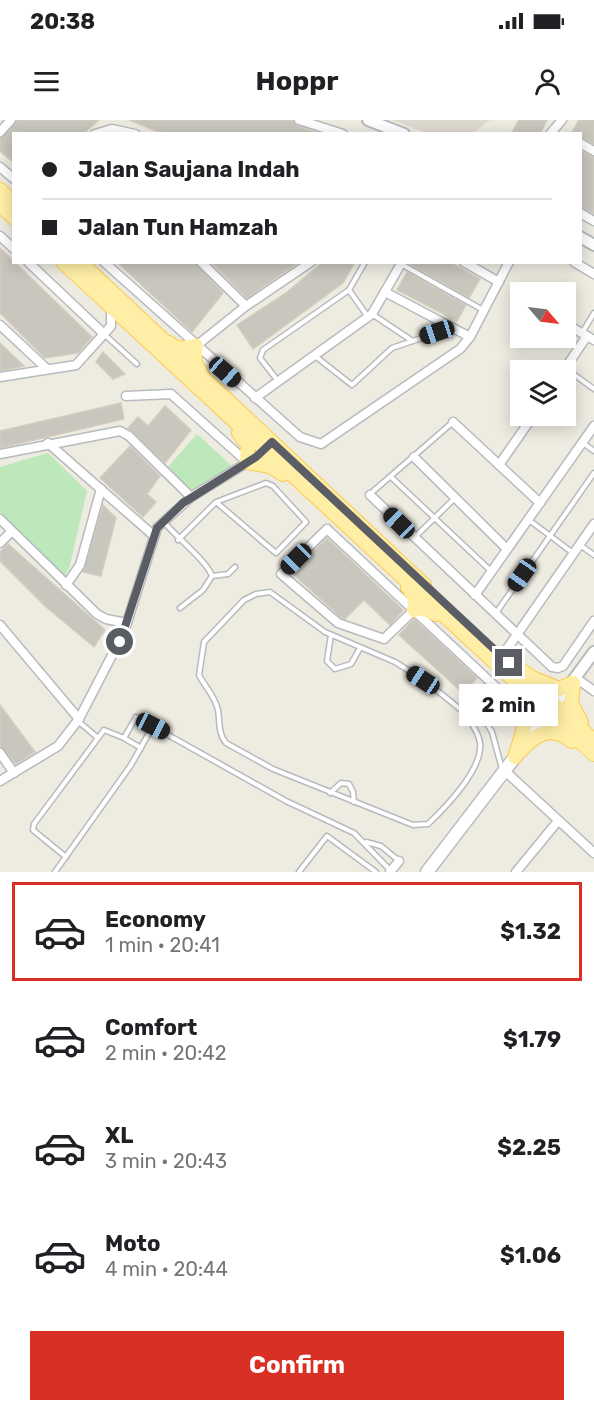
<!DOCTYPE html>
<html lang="en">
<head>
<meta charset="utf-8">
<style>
	body { margin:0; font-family:Rubik,sans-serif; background:#f6f6f6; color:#202124; height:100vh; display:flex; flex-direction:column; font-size:22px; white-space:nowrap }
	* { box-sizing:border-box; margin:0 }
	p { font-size:20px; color:#757577 }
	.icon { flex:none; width:33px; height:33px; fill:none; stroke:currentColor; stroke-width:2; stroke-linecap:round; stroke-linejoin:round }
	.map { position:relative; height:752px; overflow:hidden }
	.details { display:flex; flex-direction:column; background:#fff; flex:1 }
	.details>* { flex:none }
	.top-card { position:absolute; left:12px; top:12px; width:570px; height:132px; border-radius:0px; box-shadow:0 3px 15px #0003; display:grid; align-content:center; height:132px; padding:0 30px; background:#fff }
	.needle { width:39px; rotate:118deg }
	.buttons { position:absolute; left:510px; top:162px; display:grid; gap:12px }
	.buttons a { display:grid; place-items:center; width:66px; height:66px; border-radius:0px; background:#fff; box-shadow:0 3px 15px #0003; font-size:30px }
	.end { position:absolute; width:27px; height:27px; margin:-14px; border:8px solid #5a5e64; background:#fff; box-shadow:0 0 0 3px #fff }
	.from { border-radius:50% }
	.bubble { position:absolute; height:42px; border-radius:0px; background:#fff; box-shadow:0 3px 15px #0003; font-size:20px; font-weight:700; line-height:42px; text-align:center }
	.car { position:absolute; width:18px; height:36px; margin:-18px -9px; border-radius:8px; box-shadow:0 0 4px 2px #0007; background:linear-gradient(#222 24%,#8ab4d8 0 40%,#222 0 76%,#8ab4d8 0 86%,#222 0) }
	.top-card b { display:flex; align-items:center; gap:21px; height:57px; font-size:22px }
	.top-card b+b { border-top:2px solid #e0e0e0 }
	.top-card i { width:15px; height:15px; background:#202124 }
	ul { padding:10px 0 0; list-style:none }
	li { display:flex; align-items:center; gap:18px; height:99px; margin:0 12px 9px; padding:0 18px; border:3px solid transparent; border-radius:0px }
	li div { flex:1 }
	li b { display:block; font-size:22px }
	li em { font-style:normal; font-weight:700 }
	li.selected { border-color:#d93025 }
	li>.icon { width:54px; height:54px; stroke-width:1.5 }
	.primary-button { display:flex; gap:12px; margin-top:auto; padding:12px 30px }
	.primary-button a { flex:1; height:69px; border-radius:0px; background:#d93025; color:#fff; font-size:24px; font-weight:700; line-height:69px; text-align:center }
	.status { display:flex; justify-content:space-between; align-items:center; height:42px; padding:0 30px; background:#fff; direction:ltr }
	.status svg { height:16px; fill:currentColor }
	header { display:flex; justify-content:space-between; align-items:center; height:78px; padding:0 30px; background:#fff; font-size:27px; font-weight:700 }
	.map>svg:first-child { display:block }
</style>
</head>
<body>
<div class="status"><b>20:38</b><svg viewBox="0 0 49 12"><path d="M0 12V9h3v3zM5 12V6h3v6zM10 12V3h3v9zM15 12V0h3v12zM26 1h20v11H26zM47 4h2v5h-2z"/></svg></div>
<header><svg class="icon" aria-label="menu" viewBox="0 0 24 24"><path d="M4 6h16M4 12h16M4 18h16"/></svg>Hoppr<svg class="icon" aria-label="person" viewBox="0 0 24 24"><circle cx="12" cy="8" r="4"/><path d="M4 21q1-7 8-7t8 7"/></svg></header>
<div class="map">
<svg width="594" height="752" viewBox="0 0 594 752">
	<rect width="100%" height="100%" fill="#eeebe1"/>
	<!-- education -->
	<polygon fill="#dedad0" points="392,0 490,0 473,13 429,14"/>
	<!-- green -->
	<g fill="#bce8bb">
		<polygon points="197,314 232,346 192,371 168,347"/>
		<polygon points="48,333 87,371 69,449 64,456 0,393 0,347"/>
	</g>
	<!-- building -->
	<g fill="#c9c6be" stroke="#d3cdbf" stroke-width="1.5">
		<polygon points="17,0 99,0 83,14 14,14 14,43 0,31 0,18"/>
		<polygon points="129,0 292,0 297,6 320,14 164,14"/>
		<polygon points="519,0 547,0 540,14 511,14"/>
		<polygon points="579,0 594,0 594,24 580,17 580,14 571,14"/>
		<polygon points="580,31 594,37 594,94 580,87"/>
		<polygon points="0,128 92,217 78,233 45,238 0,193"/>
		<polygon points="117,142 195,142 223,173 192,212"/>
		<polygon points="211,142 299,142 247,178"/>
		<polygon points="323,142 355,142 343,163 253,229 237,205 286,173"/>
		<polygon points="412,142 450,142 480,159 469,178 411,145"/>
		<polygon points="407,152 466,185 457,201 397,170"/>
		<polygon points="0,223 24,246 0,251"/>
		<polygon points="103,232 125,254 113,259 96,242"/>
		<polygon points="121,283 124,299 0,328 0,311"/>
		<polygon points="165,286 191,310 165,343 128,308 138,297 148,306"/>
		<polygon points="130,326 160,356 147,374 156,382 143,397 100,358"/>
		<polygon points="103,385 116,398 101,456 83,452"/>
		<polygon points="327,418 403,490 390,505 364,480 345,499 341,497 292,453"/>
		<polygon points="8,424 105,510 94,527 45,486 0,441 0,432"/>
		<polygon points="414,499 477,558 463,573 399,515"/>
		<polygon points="0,585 35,632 16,644 0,626"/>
	</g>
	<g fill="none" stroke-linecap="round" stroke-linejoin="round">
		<!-- service casing -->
		<g stroke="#b7babf" stroke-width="7">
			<g id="service">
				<polyline points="401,144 483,190"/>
				<polyline points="349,170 368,197"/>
				<polyline points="372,194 411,220"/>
				<polyline points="582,213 594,193"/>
				<polyline points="104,214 137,244"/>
				<polyline points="315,236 352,265 392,228 451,208"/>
				<polyline points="565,248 594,269"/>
				<polyline points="278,261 260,238 263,230 349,170 365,142"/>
				<polyline points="583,323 594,331"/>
				<polyline points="391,357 491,451"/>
				<polyline points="370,374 453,302"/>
				<polyline points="529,400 573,433"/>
				<path d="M 164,402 C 175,416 207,441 212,456 L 203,470 L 180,488"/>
				<polyline points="415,417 455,378"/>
				<polyline points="178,420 216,382 266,363 273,366 306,402 276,433 216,382"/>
				<polyline points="580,425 594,435"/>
				<polyline points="212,456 228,454 235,447"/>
				<polyline points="496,493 594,353"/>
				<polyline points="331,515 327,541 335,549 351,544 360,528"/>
				<path d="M 465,593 C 470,602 479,612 480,623 C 483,649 446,687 428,704 L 413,705 L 273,649 L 226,623 C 218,614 220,601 218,590 C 215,576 205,567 199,555 L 204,522 L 244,480 L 256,474 L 270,472 L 325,512 L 395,542 L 424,560 L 465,593 L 487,604 L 492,612 L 502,649"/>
				<polyline points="78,601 98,618"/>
				<polyline points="124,618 141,628"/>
				<polyline points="330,673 341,663 349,664 353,672 354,682"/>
				<polyline points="366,722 381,726 398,740"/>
				<polyline points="66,737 33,710 34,704 104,610 124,618 136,597 286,681 354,713 390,750"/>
				<polyline points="55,752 131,645 153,606"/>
				<polyline points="299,752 327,716 376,752"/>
			</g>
		</g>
		<!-- minor casing -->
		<g stroke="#b7babf" stroke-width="11">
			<g id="minor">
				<polyline points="299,0 343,14"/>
				<polyline points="0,12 11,0"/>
				<polyline points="95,14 112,9 135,14"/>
				<polyline points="550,14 562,0"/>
				<polyline points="580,23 594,31"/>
				<polyline points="0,47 14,59"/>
				<polyline points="580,93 594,101"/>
				<polyline points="0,116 14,129"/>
				<polyline points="28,142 104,214"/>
				<polyline points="104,142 300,317 321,324 460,229 470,217 509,142"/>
				<polyline points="201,142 246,186"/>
				<polyline points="464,142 499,162"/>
				<polyline points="574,142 594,154"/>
				<polyline points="385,172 470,217"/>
				<polyline points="517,176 520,177"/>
				<polyline points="566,204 594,220"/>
				<polyline points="0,205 47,249"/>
				<polyline points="196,226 246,186 311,142"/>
				<polyline points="564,250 587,216"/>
				<polyline points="0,257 76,245 111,206 111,189"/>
				<polyline points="126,276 171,274 247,342"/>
				<polyline points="255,278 372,194 402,142"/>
				<polyline points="453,302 540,383"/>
				<polyline points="48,323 153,415"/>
				<polyline points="0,334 120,311 129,316 191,377"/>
				<polyline points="414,337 507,429"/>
				<polyline points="499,345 533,296"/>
				<polyline points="370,375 552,547 558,548 563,546 594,501"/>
				<polyline points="0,399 97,494 106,499 127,503"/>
				<polyline points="0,423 11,412"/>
				<polyline points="66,465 80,445 101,369"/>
				<polyline points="475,475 594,306"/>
				<polyline points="414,490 384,519 338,503 281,454 327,409 514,584"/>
				<polyline points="0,505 79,599"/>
				<polyline points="502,536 594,404"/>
				<polyline points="576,558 594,571"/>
				<polyline points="0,633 14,653"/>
				<polyline points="505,651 594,733"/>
				<polyline points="0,661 58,626 79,599 124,512 157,408 191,377 256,337 268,326"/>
				<polyline points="390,752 399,741"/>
				<polyline points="516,752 558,701"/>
			</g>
		</g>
		<!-- tertiary casing -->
		<g stroke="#b7babf" stroke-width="14">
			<g id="tertiary">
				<polyline points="368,0 404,14"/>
				<polyline points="580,117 594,125"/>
				<polyline points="555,585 594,532"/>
			</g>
		</g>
		<!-- secondary casing -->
		<g stroke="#b7bbc1" stroke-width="15">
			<polyline id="secondary" points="427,752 554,586"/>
		</g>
		<!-- primary casing -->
		<g stroke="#fdc94c" stroke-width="16">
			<g id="primary">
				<polyline points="0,70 14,83"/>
				<polyline points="0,85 14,98"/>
				<polyline points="63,142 594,634"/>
				<polyline points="80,142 424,465"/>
				<polyline points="169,223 178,229 196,226 194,242 201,253"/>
				<polyline points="239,313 248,325 247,342 270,346 283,354"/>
				<polyline points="408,467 416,479 414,490 422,488 436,494"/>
				<polyline points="509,543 534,559 559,569 573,563"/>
				<polyline points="573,563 571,584 581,602"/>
				<polyline points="546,577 594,621"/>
				<path d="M 520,631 C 535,614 551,604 572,621"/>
				<path d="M 515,637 C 522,615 534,588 517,568"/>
			</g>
		</g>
		<!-- service -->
		<use href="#service" stroke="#fff" stroke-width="4"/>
		<!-- minor -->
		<use href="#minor" stroke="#fff" stroke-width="8"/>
		<!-- tertiary -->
		<use href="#tertiary" stroke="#fff" stroke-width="10"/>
		<!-- secondary -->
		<use href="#secondary" stroke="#fff" stroke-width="12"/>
		<!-- primary -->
		<use href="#primary" stroke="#ffefa6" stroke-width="14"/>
	</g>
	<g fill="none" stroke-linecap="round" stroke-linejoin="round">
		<!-- route -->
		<polyline stroke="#5a5e64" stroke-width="8" points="120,522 157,408 183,383 256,337 272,322 509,543"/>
	</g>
</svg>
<div class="buttons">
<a><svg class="needle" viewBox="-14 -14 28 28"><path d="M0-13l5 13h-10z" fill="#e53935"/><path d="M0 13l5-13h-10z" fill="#757577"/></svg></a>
<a><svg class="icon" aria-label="layers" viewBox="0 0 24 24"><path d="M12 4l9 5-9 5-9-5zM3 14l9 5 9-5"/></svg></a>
</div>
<i class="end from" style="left:120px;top:522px"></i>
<i class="end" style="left:509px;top:543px"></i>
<div class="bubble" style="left:459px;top:564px;width:99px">2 min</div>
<i class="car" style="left:437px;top:212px;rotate:252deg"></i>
<i class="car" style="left:225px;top:252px;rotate:131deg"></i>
<i class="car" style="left:399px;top:403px;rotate:314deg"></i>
<i class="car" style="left:296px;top:439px;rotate:225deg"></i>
<i class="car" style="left:522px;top:455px;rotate:215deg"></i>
<i class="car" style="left:423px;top:560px;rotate:303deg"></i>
<i class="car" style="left:153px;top:606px;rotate:117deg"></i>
<div class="top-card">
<b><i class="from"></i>Jalan Saujana Indah</b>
<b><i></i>Jalan Tun Hamzah</b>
</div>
</div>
<section class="details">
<ul>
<li class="selected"><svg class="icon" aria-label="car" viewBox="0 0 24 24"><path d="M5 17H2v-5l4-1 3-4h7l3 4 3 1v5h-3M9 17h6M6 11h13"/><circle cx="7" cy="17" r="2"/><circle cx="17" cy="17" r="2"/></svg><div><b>Economy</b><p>1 min · 20:41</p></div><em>$1.32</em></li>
<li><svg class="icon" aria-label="car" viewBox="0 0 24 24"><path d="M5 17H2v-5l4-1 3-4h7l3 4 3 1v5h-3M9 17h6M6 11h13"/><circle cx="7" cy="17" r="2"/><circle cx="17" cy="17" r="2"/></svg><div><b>Comfort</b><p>2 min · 20:42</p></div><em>$1.79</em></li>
<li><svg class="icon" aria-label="car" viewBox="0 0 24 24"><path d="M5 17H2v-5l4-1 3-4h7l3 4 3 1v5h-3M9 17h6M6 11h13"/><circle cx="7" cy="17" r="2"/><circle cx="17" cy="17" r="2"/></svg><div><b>XL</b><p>3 min · 20:43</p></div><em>$2.25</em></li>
<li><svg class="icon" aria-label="car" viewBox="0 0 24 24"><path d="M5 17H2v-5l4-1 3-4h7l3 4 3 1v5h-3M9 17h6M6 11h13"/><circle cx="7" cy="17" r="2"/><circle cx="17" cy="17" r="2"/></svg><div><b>Moto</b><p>4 min · 20:44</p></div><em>$1.06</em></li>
</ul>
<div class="primary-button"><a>Confirm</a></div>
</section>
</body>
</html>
